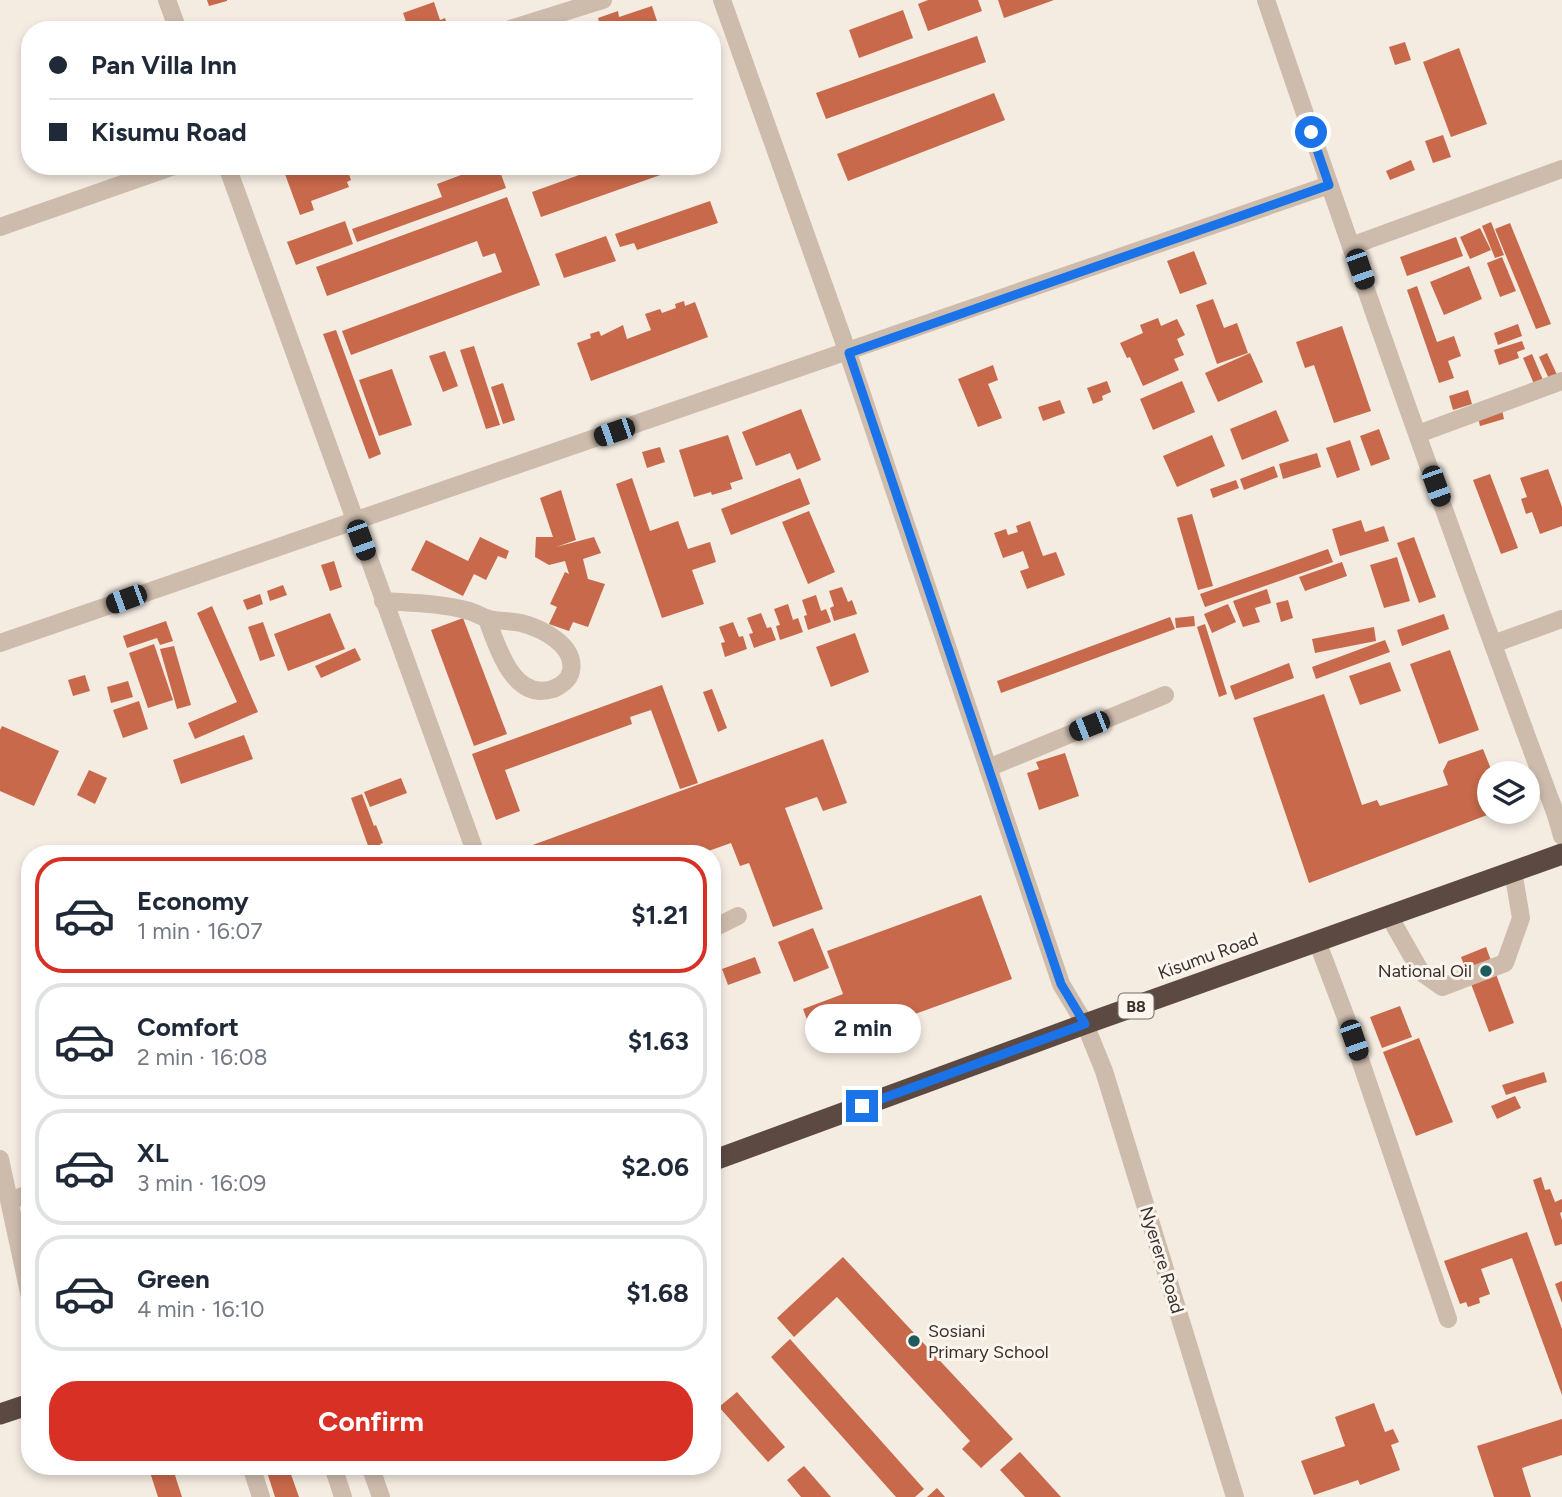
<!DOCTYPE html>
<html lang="en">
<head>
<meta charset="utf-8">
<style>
	body { margin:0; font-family:Figtree,sans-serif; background:#f6f6f7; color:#1f2937; height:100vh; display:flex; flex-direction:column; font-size:26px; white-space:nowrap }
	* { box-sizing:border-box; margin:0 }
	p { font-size:23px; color:#747a83 }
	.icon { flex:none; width:38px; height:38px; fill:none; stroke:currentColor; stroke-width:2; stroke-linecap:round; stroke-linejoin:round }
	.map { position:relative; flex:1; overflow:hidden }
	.side { position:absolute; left:21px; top:845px; width:700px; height:630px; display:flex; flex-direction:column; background:#fff; border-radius:28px; box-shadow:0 4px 10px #0003 }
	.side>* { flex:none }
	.hud { position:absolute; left:21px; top:21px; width:700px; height:154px; border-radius:28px; box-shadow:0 4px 10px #0003; display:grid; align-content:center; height:154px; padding:0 28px; background:#fff }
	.fabs { position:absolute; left:1477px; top:761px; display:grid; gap:14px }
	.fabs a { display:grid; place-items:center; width:63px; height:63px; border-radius:50%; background:#fff; box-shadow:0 4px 10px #0003; font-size:35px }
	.end { position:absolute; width:32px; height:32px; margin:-16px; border:9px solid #1a73e8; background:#fff; box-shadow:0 0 0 4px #fff }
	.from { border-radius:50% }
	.bubble { position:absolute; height:49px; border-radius:24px; background:#fff; box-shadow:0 4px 10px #0003; font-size:23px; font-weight:700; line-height:49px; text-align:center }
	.car { position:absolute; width:21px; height:42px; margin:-21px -10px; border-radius:9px; box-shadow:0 0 5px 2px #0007; background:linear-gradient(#222 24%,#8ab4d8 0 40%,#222 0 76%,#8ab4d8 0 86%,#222 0) }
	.hud b { display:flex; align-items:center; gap:24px; height:66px; font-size:26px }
	.hud b+b { border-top:2px solid #e0e1e3 }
	.hud i { width:18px; height:18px; background:#1f2937 }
	ul { padding:12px 0 0; list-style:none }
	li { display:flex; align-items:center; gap:21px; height:116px; margin:0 14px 10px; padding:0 14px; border:4px solid #e0e1e3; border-radius:28px }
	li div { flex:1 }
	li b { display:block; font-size:26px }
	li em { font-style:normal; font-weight:700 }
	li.on { border-color:#d93025 }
	li>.icon { width:63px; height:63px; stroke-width:1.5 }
	.cta { display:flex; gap:14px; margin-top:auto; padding:14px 28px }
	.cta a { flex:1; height:80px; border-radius:28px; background:#d93025; color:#fff; font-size:28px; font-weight:700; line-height:80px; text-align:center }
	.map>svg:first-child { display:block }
</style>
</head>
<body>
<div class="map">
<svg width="1562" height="1497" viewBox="0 0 1562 1497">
	<rect width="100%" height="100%" fill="#f4ebe1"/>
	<!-- building -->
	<g fill="#c8694b">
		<polygon points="207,0 227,0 227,1 209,6"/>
		<polygon points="928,0 978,0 982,11 928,31 918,4"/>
		<polygon points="998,0 1054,0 1004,18"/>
		<polygon points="434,2 440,20 445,18 449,30 409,30 403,13"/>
		<polygon points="652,6 660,30 578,30 599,22 598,18 618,11 619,17"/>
		<polygon points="903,10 913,38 859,58 849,30"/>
		<polygon points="977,36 986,62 826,119 816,93"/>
		<polygon points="1405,42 1411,60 1395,65 1389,47"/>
		<polygon points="1459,48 1487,124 1451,137 1423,62"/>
		<polygon points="994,93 1005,120 848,181 837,154"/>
		<polygon points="1443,135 1451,157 1433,163 1425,141"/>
		<polygon points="1411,160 1415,170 1390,180 1386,171"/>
		<polygon points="282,166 346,166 351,180 347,182 349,187 311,201 314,210 300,215"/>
		<polygon points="485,166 498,166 506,188 357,242 352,229 442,197 437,184"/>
		<polygon points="604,166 683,167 541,217 532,192"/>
		<polygon points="507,197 540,285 351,355 342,331 502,272 495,253 483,257 477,241 327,296 316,267"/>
		<polygon points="710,201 718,223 637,250 634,243 620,247 615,234"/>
		<polygon points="345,221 353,244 296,265 287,242"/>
		<polygon points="1491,222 1504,255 1495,258 1482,226"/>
		<polygon points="1510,223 1551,324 1536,329 1495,229"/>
		<polygon points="1480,228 1491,250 1470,259 1460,237"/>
		<polygon points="606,236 616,261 564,278 555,254"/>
		<polygon points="1456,237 1463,256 1407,276 1400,257"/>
		<polygon points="1194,251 1207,284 1180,294 1167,261"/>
		<polygon points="1502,257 1516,291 1500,297 1487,263"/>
		<polygon points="1469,266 1482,299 1444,315 1430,282"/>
		<polygon points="1417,286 1437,342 1454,336 1461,356 1448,361 1454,378 1439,383 1407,290"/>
		<polygon points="1213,299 1224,328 1237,323 1248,353 1217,364 1196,305"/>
		<polygon points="684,301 685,306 695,302 708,337 591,381 577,343 591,338 590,334 599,331 601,336 623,325 627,339 651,330 645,314 660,309 662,313 676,308 675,304"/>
		<polygon points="1158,318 1161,326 1177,319 1185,335 1177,339 1184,355 1174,359 1179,370 1143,386 1130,357 1127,358 1120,343 1143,333 1140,325"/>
		<polygon points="1518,324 1522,336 1498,345 1494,333"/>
		<polygon points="1342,326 1371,411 1334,423 1314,365 1305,368 1296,342"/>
		<polygon points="336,330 381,454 369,459 323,334"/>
		<polygon points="1522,341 1525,349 1517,352 1519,358 1499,365 1494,350"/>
		<polygon points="474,346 500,425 486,429 460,350"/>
		<polygon points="445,351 458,386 443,392 429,356"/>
		<polygon points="1250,353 1263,382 1218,402 1205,373"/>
		<polygon points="1547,353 1558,377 1550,381 1539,357"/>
		<polygon points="1532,354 1543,380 1534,384 1523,358"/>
		<polygon points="993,365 998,380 988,384 1002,418 978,427 958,379"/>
		<polygon points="392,369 412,425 379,436 359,380"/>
		<polygon points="1107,381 1111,392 1102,396 1103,400 1093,404 1087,388"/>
		<polygon points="1182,381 1195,412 1153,430 1140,399"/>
		<polygon points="503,383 515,420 503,424 491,387"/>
		<polygon points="1468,390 1472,404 1453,410 1449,396"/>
		<polygon points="1060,400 1065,413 1043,421 1038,407"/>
		<polygon points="801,409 821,460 797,470 790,453 756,466 742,432"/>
		<polygon points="1276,410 1289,441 1242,460 1230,429"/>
		<polygon points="1502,410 1504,419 1480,426 1478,417"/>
		<polygon points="1379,429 1390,459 1371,466 1360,436"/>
		<polygon points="728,435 743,479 730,483 732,489 712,495 711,492 694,497 679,450"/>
		<polygon points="1212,435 1225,466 1177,487 1163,456"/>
		<polygon points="1350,440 1360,470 1337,478 1326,448"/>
		<polygon points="660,447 665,462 647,468 642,452"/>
		<polygon points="1317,453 1321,467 1283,479 1279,464"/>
		<polygon points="1274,466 1278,477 1244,490 1240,479"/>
		<polygon points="1548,469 1562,507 1562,526 1540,534 1532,512 1526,514 1521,499 1527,497 1520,478"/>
		<polygon points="1490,474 1518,548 1501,554 1473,480"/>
		<polygon points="632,478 650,531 678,521 688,549 710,542 716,562 692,570 704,604 662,618 616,484"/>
		<polygon points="800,478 810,504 731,535 721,509"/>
		<polygon points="1236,480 1239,488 1213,498 1210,489"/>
		<polygon points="561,490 576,540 556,547 594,537 601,553 583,559 588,579 605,584 588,627 573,622 569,631 549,624 557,607 550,604 565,572 569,574 565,561 549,565 535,557 536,537 553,537 540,498"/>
		<polygon points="809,511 835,572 808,584 782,522"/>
		<polygon points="1192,514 1213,586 1198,590 1177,518"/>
		<polygon points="1361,520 1365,532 1384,526 1389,541 1340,556 1332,529"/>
		<polygon points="1030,521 1043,556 1056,552 1065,575 1027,589 1020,571 1029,568 1023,551 1003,558 994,533 1006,529 1008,535 1018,532 1016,526"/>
		<polygon points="480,537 509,551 506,559 498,556 486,580 474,574 463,596 411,570 426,540 468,561"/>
		<polygon points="1414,537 1436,597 1419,603 1397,543"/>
		<polygon points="1328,549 1333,562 1205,607 1200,594"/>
		<polygon points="1397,557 1410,601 1384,608 1370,565"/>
		<polygon points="334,561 342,587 330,591 321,565"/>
		<polygon points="1342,562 1347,576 1305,591 1299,577"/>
		<polygon points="283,585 287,595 270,601 267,591"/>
		<polygon points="842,587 848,602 852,600 857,614 834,621 830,608 834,606 829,591"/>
		<polygon points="1267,589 1271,603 1255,608 1260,622 1243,627 1233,601"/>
		<polygon points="260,594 263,604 247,610 243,600"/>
		<polygon points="816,595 821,611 826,609 831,622 808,630 804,616 807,615 802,600"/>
		<polygon points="1288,600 1293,618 1281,622 1276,603"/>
		<polygon points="788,604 793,620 798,618 803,632 780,640 776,626 780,625 774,609"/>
		<polygon points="1228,604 1236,622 1212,633 1204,614"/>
		<polygon points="212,606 258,712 195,739 188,723 237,702 197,613"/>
		<polygon points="330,613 345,649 288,671 274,634"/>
		<polygon points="761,613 767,628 771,627 776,640 754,648 749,634 753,633 747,618"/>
		<polygon points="1444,614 1449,629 1402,646 1397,630"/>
		<polygon points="1194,616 1195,626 1176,628 1175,618"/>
		<polygon points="1170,617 1175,629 1001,693 997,681"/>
		<polygon points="463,618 507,734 474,746 431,630"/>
		<polygon points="166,621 173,641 160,645 157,638 127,648 123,636"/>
		<polygon points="263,622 275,656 260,661 248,627"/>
		<polygon points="733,622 739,637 743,636 747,649 725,657 721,643 725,642 719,627"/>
		<polygon points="1205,624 1227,694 1219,697 1197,627"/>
		<polygon points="1374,627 1376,641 1315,653 1312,639"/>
		<polygon points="855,633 869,672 831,687 816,647"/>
		<polygon points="1385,640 1390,652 1316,679 1312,667"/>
		<polygon points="154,644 173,700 148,708 129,653"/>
		<polygon points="174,646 191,705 177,709 160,649"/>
		<polygon points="355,648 361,660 321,678 315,666"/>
		<polygon points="1450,650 1479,730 1439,744 1410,664"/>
		<polygon points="1390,662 1401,691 1360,705 1349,676"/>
		<polygon points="1289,663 1294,678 1235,700 1230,686"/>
		<polygon points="85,675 90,691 73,696 68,680"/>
		<polygon points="128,681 133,697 111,703 107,687"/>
		<polygon points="662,685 698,783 680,789 651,710 630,717 632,724 505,770 520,811 496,820 472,754"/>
		<polygon points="712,689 727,728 718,732 703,692"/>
		<polygon points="1324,694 1362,805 1377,800 1380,806 1448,785 1443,771 1448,761 1483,749 1493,774 1489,774 1489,812 1495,812 1309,883 1253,718"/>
		<polygon points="139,701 148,729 123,738 113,710"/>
		<polygon points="2,726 59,751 34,806 0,791 0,730"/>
		<polygon points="244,735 253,759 181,784 173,760"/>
		<polygon points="823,739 847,803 823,811 817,797 785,808 823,909 773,927 749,863 740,866 731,843 700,854 521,854 519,850"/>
		<polygon points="1065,753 1079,796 1039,810 1027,773 1039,769 1036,762"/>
		<polygon points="89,770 107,778 95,804 77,795"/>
		<polygon points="401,778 407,793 370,807 364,792"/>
		<polygon points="362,794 374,826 376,825 383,843 380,844 383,854 371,854 351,798"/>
		<polygon points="981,895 1012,979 818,1049 803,1009 843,994 827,951"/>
		<polygon points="813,928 829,968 794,982 778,942"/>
		<polygon points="1486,947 1514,1023 1489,1032 1461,957"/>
		<polygon points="755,957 761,973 728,985 722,969"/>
		<polygon points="1400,1006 1412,1037 1382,1048 1370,1017"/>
		<polygon points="1419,1038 1453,1122 1416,1136 1383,1052"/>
		<polygon points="1544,1072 1547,1082 1506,1095 1502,1085"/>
		<polygon points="1515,1096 1521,1108 1497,1119 1491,1106"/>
		<polygon points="1541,1177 1545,1190 1550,1189 1555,1202 1562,1199 1562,1212 1560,1213 1562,1220 1562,1244 1555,1246 1533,1180"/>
		<polygon points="1527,1232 1562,1329 1562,1395 1512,1258 1481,1269 1490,1294 1479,1298 1480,1303 1468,1307 1466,1302 1460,1304 1444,1261"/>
		<polygon points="843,1257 1013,1439 981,1468 962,1449 970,1441 837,1297 794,1337 777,1318"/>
		<polygon points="1562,1281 1562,1303 1555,1284"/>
		<polygon points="790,1339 924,1489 915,1497 896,1497 771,1357"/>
		<polygon points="737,1392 785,1447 768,1462 719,1407"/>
		<polygon points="1374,1403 1385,1432 1393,1429 1399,1442 1391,1445 1400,1470 1360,1485 1358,1480 1314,1495 1301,1461 1345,1446 1335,1417"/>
		<polygon points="1562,1419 1562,1455 1522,1468 1531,1497 1494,1497 1477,1446"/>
		<polygon points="1020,1452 1061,1497 1025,1497 1000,1470"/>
		<polygon points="148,1466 172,1466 182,1497 158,1497"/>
		<polygon points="265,1466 288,1466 299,1497 275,1497"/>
		<polygon points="804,1466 831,1497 801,1497 787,1480"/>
		<polygon points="937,1488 945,1497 927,1497"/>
	</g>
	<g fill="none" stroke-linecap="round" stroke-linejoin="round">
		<!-- minor -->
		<g stroke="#cdbbac" stroke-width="18">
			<polyline points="167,0 178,30"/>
			<polyline points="722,0 848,353 1061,984 1085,1024 1104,1071 1235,1497"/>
			<path d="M 1266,0 C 1359,273 1455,545 1556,815 L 1562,836"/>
			<polyline points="510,29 603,0"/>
			<polyline points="227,166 476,854"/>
			<polyline points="0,227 174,166"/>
			<polyline points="1351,246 1562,169"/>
			<polyline points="1418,434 1562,381"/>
			<path d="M 383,601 C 411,603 441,603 469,611 C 476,613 482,617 489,619 C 499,621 511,621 521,623 C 541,628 576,645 571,671 C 569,680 561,686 553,689 C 513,702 497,646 487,619"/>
			<path d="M 0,643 C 442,488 887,340 1329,185"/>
			<polyline points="1493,644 1562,619"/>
			<polyline points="988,768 1165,695"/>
			<polyline points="1389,916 1421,972 1442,987 1505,963 1521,918 1513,871"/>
			<polyline points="712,929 738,916"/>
			<polyline points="1317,941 1345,1015 1448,1319"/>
			<polyline points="0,1159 30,1297"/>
			<polyline points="10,1201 30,1193"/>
			<polyline points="251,1466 261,1497"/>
			<polyline points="333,1466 343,1497"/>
			<polyline points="370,1466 381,1497"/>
		</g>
		<!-- highway -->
		<g stroke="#5c4a42" stroke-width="21">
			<polyline points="712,1161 1085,1024 1562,854"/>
			<polyline points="0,1414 30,1404"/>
		</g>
	</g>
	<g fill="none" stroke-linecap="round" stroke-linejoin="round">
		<!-- route -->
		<polyline stroke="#1a73e8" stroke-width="9" points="862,1106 1085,1024 1061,984 849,353 1329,185 1311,132"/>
	</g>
	<!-- markers -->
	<g fill="#1f5a5e" stroke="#fbf5ee" stroke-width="2.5">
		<circle cx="1486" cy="971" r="7"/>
		<circle cx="914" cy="1341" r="7"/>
	</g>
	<g text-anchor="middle" stroke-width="6" stroke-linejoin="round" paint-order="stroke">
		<!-- shield labels -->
		<rect fill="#fbf5ee" stroke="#756b66" stroke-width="2" x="1118.5" y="993.5" width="35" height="25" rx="5"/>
		<g font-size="16" font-weight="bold" fill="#3b302b">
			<text x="1136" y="1012">B8</text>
		</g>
		<!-- street labels -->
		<g font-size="18" fill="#3b302b" stroke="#fbf5ee">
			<text transform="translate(1208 956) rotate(-20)" y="6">Kisumu Road</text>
			<text transform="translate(1162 1260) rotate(73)" y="6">Nyerere Road</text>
		</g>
		<!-- poi labels -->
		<g font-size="18" fill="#3b302b" stroke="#fbf5ee" text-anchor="end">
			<text x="1472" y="977">National Oil</text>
			<text x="928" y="1337" text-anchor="start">Sosiani<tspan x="928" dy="21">Primary School</tspan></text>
		</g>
	</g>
</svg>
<div class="fabs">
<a><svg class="icon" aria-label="layers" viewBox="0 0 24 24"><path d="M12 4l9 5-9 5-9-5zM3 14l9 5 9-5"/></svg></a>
</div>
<i class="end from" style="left:1311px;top:132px"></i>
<i class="end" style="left:862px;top:1106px"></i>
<div class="bubble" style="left:805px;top:1004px;width:116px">2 min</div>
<i class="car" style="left:1360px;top:269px;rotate:161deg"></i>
<i class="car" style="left:614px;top:432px;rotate:251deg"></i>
<i class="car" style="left:1436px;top:486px;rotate:160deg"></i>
<i class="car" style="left:361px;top:540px;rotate:160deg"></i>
<i class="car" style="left:126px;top:599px;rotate:250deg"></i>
<i class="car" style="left:1089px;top:726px;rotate:248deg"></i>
<i class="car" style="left:1354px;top:1040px;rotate:161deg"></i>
<div class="hud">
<b><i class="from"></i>Pan Villa Inn</b>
<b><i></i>Kisumu Road</b>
</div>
<section class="side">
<ul>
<li class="on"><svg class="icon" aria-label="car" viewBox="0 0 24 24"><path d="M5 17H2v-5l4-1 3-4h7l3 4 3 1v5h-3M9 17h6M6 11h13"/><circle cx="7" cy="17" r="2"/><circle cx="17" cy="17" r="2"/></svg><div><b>Economy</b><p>1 min · 16:07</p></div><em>$1.21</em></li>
<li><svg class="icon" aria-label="car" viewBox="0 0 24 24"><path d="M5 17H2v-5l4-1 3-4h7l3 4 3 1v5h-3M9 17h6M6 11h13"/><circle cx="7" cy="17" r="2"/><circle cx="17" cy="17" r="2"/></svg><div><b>Comfort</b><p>2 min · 16:08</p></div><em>$1.63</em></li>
<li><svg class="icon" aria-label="car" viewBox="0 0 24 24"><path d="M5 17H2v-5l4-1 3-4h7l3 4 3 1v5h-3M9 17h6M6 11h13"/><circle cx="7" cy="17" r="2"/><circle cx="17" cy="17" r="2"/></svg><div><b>XL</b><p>3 min · 16:09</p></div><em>$2.06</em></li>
<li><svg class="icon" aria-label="car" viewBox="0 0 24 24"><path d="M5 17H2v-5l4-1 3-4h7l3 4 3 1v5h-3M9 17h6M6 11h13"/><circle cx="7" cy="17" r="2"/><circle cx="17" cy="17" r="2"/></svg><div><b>Green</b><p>4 min · 16:10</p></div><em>$1.68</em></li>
</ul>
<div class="cta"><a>Confirm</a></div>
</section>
</div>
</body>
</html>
